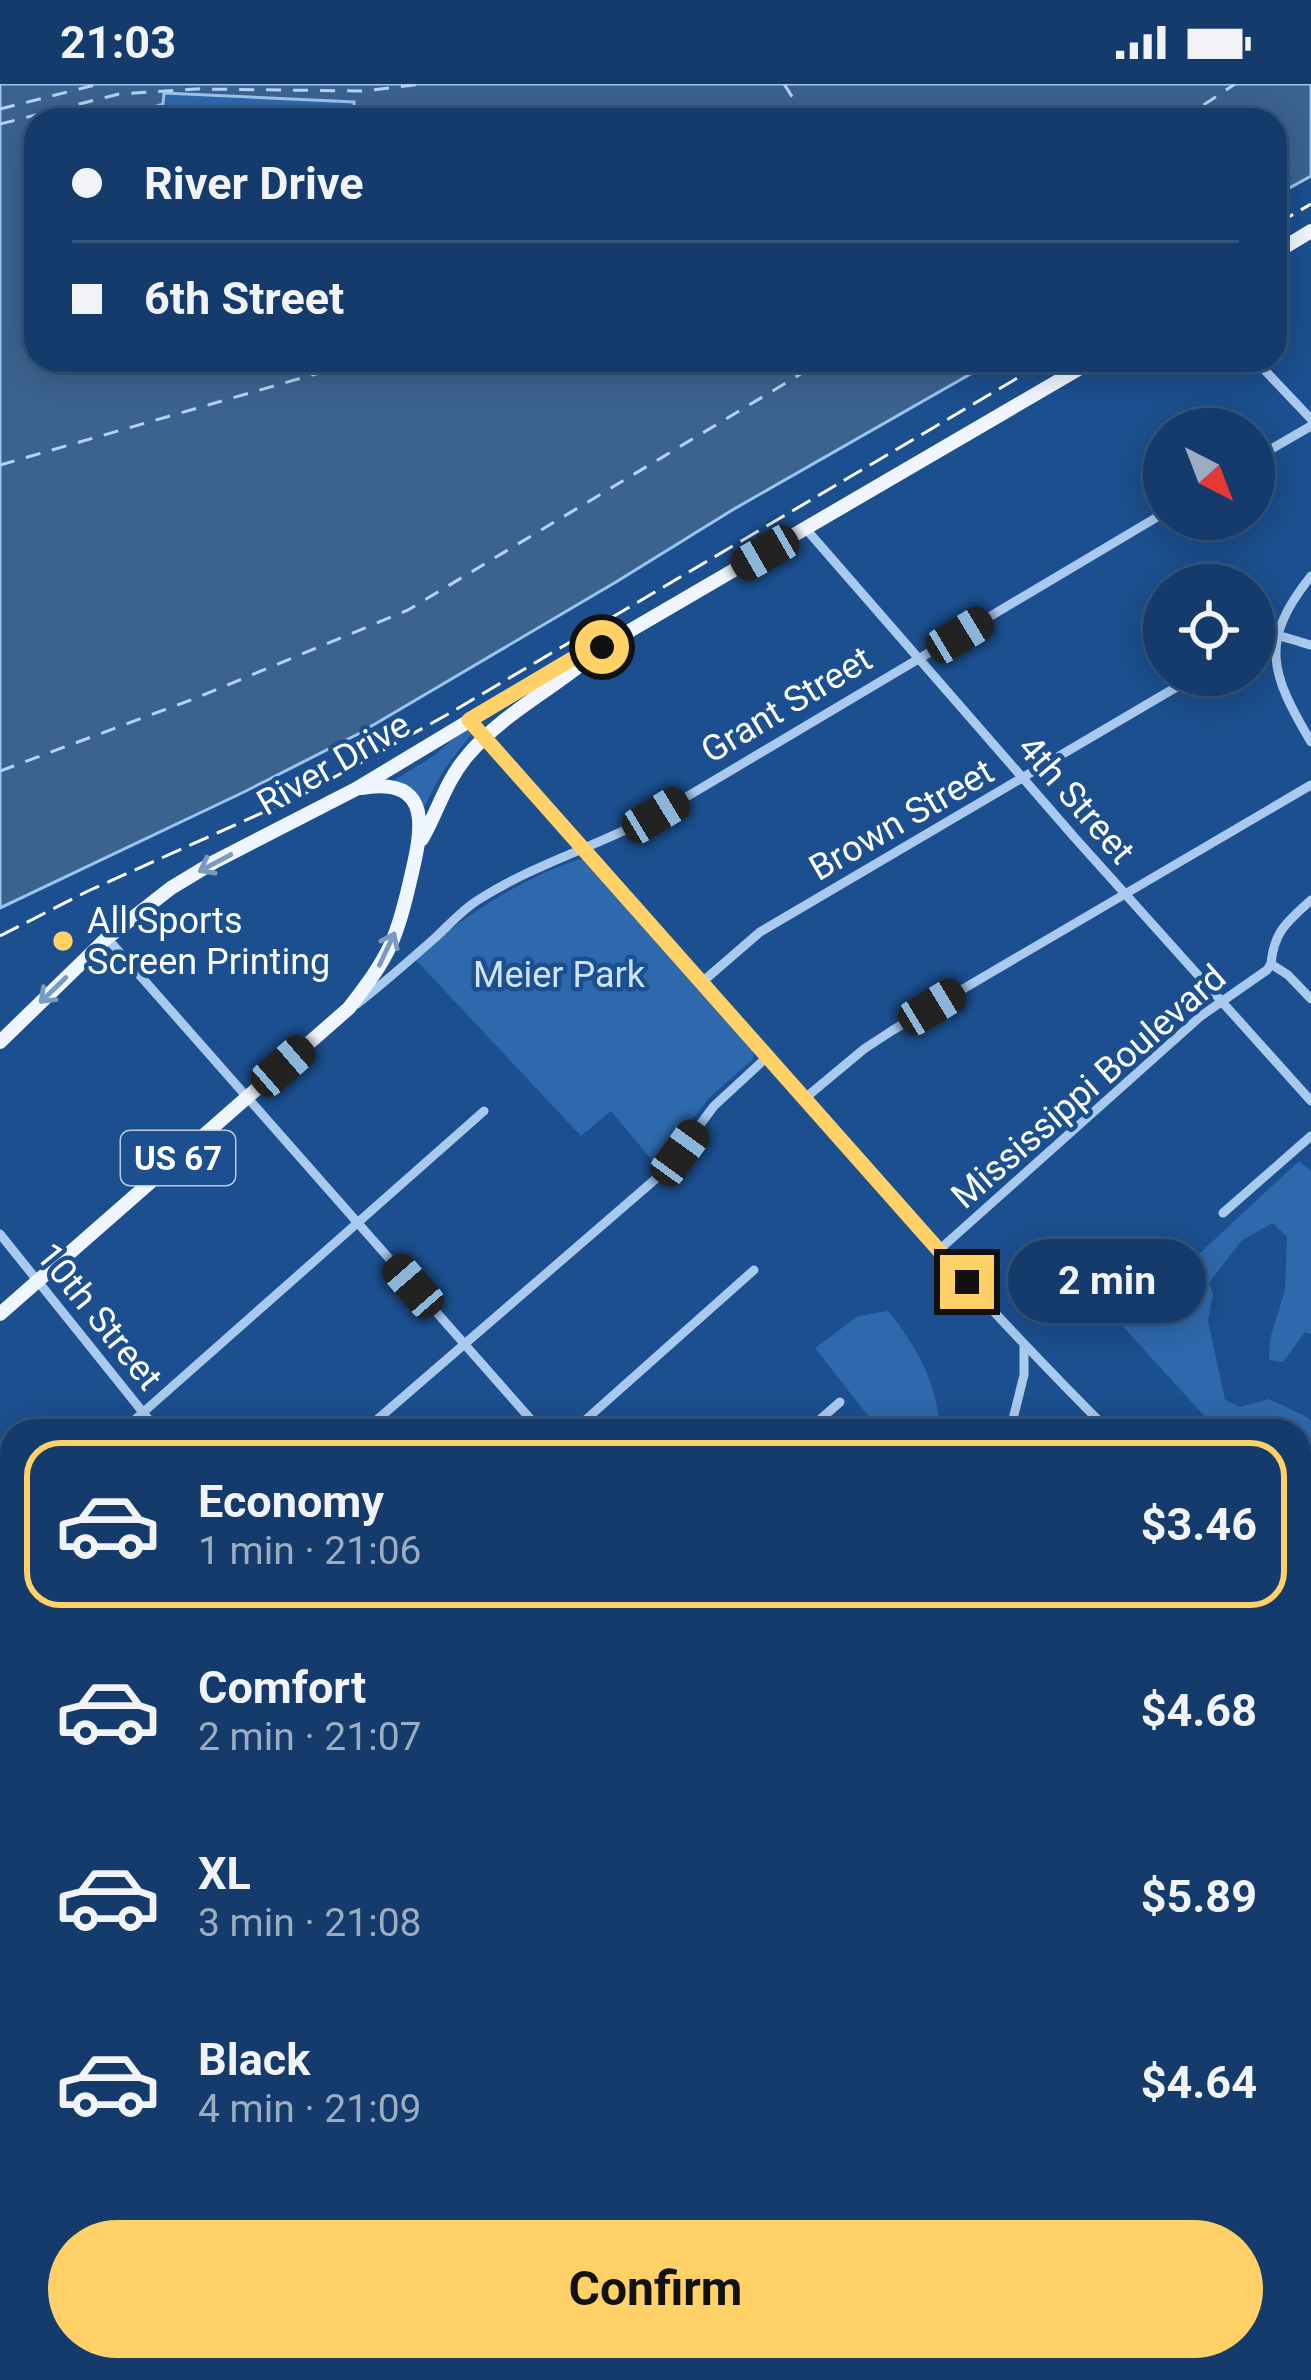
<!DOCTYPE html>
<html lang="en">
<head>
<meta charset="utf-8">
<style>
	body { margin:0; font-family:Roboto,sans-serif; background:#1d4271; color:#f1f3f6; height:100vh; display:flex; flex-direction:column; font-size:45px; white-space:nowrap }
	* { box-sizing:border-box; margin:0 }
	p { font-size:39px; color:#9dadc1 }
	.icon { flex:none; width:66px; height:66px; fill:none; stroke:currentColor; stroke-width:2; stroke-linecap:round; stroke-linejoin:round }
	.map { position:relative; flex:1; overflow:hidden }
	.sheet { position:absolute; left:0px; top:1335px; width:1311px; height:963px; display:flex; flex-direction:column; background:#143b6b; border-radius:36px 36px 0 0; box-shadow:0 6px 30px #0003,0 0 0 3px #33557e }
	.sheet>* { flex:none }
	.top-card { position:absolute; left:24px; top:24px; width:1263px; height:264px; border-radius:36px; box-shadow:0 6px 30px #0003,0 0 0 3px #33557e; display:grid; align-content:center; height:264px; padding:0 48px; background:#143b6b }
	.needle { width:78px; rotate:138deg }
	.buttons { position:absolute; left:1143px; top:324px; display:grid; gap:24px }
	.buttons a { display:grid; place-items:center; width:132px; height:132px; border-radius:50%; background:#143b6b; box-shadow:0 6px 30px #0003,0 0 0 3px #33557e; font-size:60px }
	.end { position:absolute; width:54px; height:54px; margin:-27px; border:15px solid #ffd166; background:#111; box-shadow:0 0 0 6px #111 }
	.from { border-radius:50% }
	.bubble { position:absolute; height:84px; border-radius:42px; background:#143b6b; box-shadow:0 6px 30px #0003,0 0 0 3px #33557e; font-size:39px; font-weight:700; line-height:84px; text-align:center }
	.car { position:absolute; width:36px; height:72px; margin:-36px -18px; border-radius:15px; box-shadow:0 0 9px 3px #0007; background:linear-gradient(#222 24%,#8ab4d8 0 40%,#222 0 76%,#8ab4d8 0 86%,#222 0) }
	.top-card b { display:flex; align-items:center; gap:42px; height:114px; font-size:45px }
	.top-card b+b { border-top:3px solid #33557e }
	.top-card i { width:30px; height:30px; background:#f1f3f6 }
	ul { padding:21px 0 0; list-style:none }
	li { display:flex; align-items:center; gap:36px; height:168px; margin:0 24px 18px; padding:0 24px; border:6px solid transparent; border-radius:36px }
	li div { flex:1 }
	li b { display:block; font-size:45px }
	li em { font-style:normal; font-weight:700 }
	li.selected { border-color:#ffd166 }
	li>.icon { width:108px; height:108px; stroke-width:1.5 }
	.primary-button { display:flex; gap:24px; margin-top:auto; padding:24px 48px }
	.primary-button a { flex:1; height:138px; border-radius:72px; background:#ffd166; color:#111; font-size:48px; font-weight:700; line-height:138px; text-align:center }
	.status { display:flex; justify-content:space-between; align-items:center; height:84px; padding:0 60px; background:#143b6b; direction:ltr }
	.status svg { height:33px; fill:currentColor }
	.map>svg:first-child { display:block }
</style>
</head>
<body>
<div class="status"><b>21:03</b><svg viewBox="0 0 49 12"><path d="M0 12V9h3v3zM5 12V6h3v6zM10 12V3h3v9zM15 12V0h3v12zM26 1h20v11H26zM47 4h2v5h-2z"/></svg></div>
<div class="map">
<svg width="1311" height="2296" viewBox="0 0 1311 2296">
	<rect width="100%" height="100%" fill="#1b4f8f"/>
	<!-- green -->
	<g fill="#2e69ad">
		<polygon points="163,9 355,18 355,36 240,36 187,32 167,36 117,36 146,28"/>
		<polygon points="470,645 473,648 443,687 424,723 407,703 393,697 435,671 461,647"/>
		<path d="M 580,775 L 585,776 L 754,966 L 753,975 L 709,1014 L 656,1081 L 611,1027 L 581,1052 L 415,875 C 463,832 518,796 580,775 Z"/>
		<polygon points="1299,1077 1311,1087 1311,1250 1305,1248 1283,1278 1269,1276 1270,1255 1285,1206 1287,1153 1273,1139 1242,1156 1209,1199 1213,1210 1208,1237 1225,1316 1240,1323 1269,1315 1307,1333 1311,1337 1311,1424 1299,1416 1299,1347 1218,1347 1107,1225 1109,1210 1139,1211 1202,1180 1199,1170"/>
		<path d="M 888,1227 C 915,1260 935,1295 939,1338 L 931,1347 L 880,1347 L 815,1264 L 858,1232 Z"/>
		<polygon points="0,1696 12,1710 12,1894 0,1884"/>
	</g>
	<!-- water -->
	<polygon fill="#3c6290" stroke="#9cc4f0" stroke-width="3" points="0,0 1311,0 1311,92 1275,112 1275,36 355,36 354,18 164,9 163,20 117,36 36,36 36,276 995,276 734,425 616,498 358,650 246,707 0,824"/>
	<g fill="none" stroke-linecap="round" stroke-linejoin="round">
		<!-- ferry -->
		<g stroke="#b5d3f5" stroke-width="3" stroke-dasharray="15 12" stroke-linecap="butt">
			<polyline points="784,0 807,36"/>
			<polyline points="0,25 99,0"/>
			<polyline points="1181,36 1235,0"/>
			<polyline points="0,40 119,10 196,5 363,7 422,0"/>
			<polyline points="0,381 364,276"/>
			<polyline points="0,687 196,614 408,526 824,276"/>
		</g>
		<!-- street -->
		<g stroke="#a9c9ee" stroke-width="9">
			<polyline points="1255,276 1311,335"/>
			<polyline points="1254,375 1311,342"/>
			<polyline points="806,445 1075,754 1311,1017"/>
			<path d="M 1311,492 C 1258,558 1271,590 1311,658"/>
			<path d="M 1254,557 C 1275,545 1290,556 1311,561"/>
			<path d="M 469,636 C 683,872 884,1122 1109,1347"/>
			<polyline points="107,854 541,1347"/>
			<path d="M 1271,880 C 1274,847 1287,838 1311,816"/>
			<polyline points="1271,880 1288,891 1311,915"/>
			<polyline points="701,899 760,848 1197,591"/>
			<path d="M 357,920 C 384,899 410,876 436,853 C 450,840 462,826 478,816 C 534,780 598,762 656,731 L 1164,429"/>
			<polyline points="804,1015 864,965 893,946 1311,701"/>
			<polyline points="1223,1129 1311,1052"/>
			<polyline points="0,1150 158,1347"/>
			<polyline points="939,1166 1201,932 1267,886 1271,880"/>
			<polyline points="122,1347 484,1027"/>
			<polyline points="364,1347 666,1086 714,1022 767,973"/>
			<polyline points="573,1347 754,1186"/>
			<polyline points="807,1347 840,1318"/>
			<polyline points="1010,1347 1024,1291 1024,1261"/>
			<polyline points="0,1455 12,1444"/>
			<polyline points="1299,1569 1311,1583"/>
			<polyline points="0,1667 12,1656"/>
			<polyline points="0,1684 12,1697"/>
			<polyline points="1299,1830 1311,1844"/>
			<polyline points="1299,2093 1311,2100"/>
			<polyline points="614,2286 621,2296"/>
			<polyline points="764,2286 765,2296"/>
		</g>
		<!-- secondary -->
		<g stroke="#d6e6fa" stroke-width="12">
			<polyline points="0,1899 12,1907"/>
			<polyline points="1299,2188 1311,2192"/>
			<polyline points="1299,2214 1311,2217"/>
			<polyline points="0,2238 12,2252"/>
			<polyline points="29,2296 40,2286"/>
			<polyline points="1309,2296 1311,2294"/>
		</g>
		<!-- primary -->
		<g stroke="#f0f6ff" stroke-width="14">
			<polyline points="1275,169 1311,147"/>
			<path d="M 422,755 C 438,727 446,696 468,671 C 503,629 554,605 595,569"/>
			<polyline points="0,958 107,854 171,804 214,778 356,705 572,575 602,563 1094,276"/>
			<path d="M 0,1230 L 349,924 C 365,903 380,884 391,860 C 400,840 405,819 410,797 C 422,747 435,692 361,704"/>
		</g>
		<!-- highway -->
		<g stroke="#fff" stroke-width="16">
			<polyline points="0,1929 12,1939"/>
			<polyline points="0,1966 12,1974"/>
			<polyline points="0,2002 12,2010"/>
			<polyline points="0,2026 12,2032"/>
			<polyline points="439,2286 454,2296"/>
			<polyline points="495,2286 511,2296"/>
		</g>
		<!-- rail -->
		<g stroke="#fff" stroke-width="3" stroke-dasharray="21 9" stroke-linecap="butt">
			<polyline points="1275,141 1311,120"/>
			<polyline points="0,852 88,807 304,710 450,629 1048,276"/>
		</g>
	</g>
	<!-- one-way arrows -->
	<defs><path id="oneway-shaft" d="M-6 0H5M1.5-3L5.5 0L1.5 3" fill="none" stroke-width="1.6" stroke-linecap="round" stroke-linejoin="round" transform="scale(3)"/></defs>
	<g stroke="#7b9ac1">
		<use href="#oneway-shaft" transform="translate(215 779) rotate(152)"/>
		<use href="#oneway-shaft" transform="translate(387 865) rotate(-65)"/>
		<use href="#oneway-shaft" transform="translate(53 906) rotate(136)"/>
	</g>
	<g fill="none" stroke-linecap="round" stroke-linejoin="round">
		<!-- route -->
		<polyline stroke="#ffd166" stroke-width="15" points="602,563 572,575 469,636 967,1198"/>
	</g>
	<!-- markers -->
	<circle fill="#ffd166" stroke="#1b4f8f" stroke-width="4.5" cx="63" cy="857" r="12"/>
	<g text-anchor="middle" stroke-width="9" stroke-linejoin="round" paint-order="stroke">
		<!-- shield labels -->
		<rect fill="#1b4f8f" stroke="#bbcadd" stroke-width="3" x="121" y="1047" width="114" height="54" rx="9"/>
		<g font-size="33" font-weight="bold" fill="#fff">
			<text x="178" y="1086">US 67</text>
		</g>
		<!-- street labels -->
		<g font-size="36" fill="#fff" stroke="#1b4f8f">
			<text transform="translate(786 620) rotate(-31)" y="13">Grant Street</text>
			<text transform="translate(333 679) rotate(-30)" y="13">River Drive</text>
			<text transform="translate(1077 715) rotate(49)" y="13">4th Street</text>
			<text transform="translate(901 735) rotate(-30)" y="13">Brown Street</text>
			<text transform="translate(1088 1002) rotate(-41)" y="13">Mississippi Boulevard</text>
			<text transform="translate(100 1232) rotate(51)" y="13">10th Street</text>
		</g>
		<!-- poi labels -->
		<g font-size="36" fill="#fff" stroke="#1b4f8f" text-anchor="start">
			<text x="87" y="849">All Sports<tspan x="87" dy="41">Screen Printing</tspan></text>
		</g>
		<!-- park labels -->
		<g font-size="36" fill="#cfe3fa" stroke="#1b4f8f">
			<text x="559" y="903">Meier Park</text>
		</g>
	</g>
</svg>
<div class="buttons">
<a><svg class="needle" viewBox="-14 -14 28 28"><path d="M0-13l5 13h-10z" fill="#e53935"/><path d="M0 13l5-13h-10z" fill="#9dadc1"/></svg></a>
<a><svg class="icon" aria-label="locate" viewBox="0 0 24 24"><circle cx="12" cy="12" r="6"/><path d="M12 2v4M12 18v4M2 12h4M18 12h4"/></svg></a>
</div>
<i class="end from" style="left:602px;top:563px"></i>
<i class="end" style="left:967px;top:1198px"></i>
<div class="bubble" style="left:1008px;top:1155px;width:198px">2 min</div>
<i class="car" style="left:765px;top:469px;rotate:240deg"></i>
<i class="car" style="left:960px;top:551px;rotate:59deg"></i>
<i class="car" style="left:656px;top:731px;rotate:59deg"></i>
<i class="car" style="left:932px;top:923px;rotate:59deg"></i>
<i class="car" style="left:283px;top:982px;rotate:49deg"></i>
<i class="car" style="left:680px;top:1069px;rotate:36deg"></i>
<i class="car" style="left:413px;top:1202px;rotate:319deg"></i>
<div class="top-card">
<b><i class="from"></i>River Drive</b>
<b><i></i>6th Street</b>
</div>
<section class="sheet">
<ul>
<li class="selected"><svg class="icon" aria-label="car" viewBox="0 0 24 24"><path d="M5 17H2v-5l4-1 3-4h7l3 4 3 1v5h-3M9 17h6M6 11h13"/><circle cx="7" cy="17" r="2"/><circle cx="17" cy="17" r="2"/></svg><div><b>Economy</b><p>1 min · 21:06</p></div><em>$3.46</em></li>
<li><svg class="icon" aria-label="car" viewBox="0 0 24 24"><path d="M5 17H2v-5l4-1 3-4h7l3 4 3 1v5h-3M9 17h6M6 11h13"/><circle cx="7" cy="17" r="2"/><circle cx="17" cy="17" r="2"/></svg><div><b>Comfort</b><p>2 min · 21:07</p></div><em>$4.68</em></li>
<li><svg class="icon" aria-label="car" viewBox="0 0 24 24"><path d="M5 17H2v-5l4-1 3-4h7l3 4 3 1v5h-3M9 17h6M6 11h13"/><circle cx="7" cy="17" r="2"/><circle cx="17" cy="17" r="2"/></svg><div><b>XL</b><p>3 min · 21:08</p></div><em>$5.89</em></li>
<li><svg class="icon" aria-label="car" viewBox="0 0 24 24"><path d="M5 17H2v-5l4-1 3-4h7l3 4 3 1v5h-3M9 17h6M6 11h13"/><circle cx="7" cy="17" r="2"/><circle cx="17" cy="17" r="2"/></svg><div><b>Black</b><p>4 min · 21:09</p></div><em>$4.64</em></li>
</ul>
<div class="primary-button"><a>Confirm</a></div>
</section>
</div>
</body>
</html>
